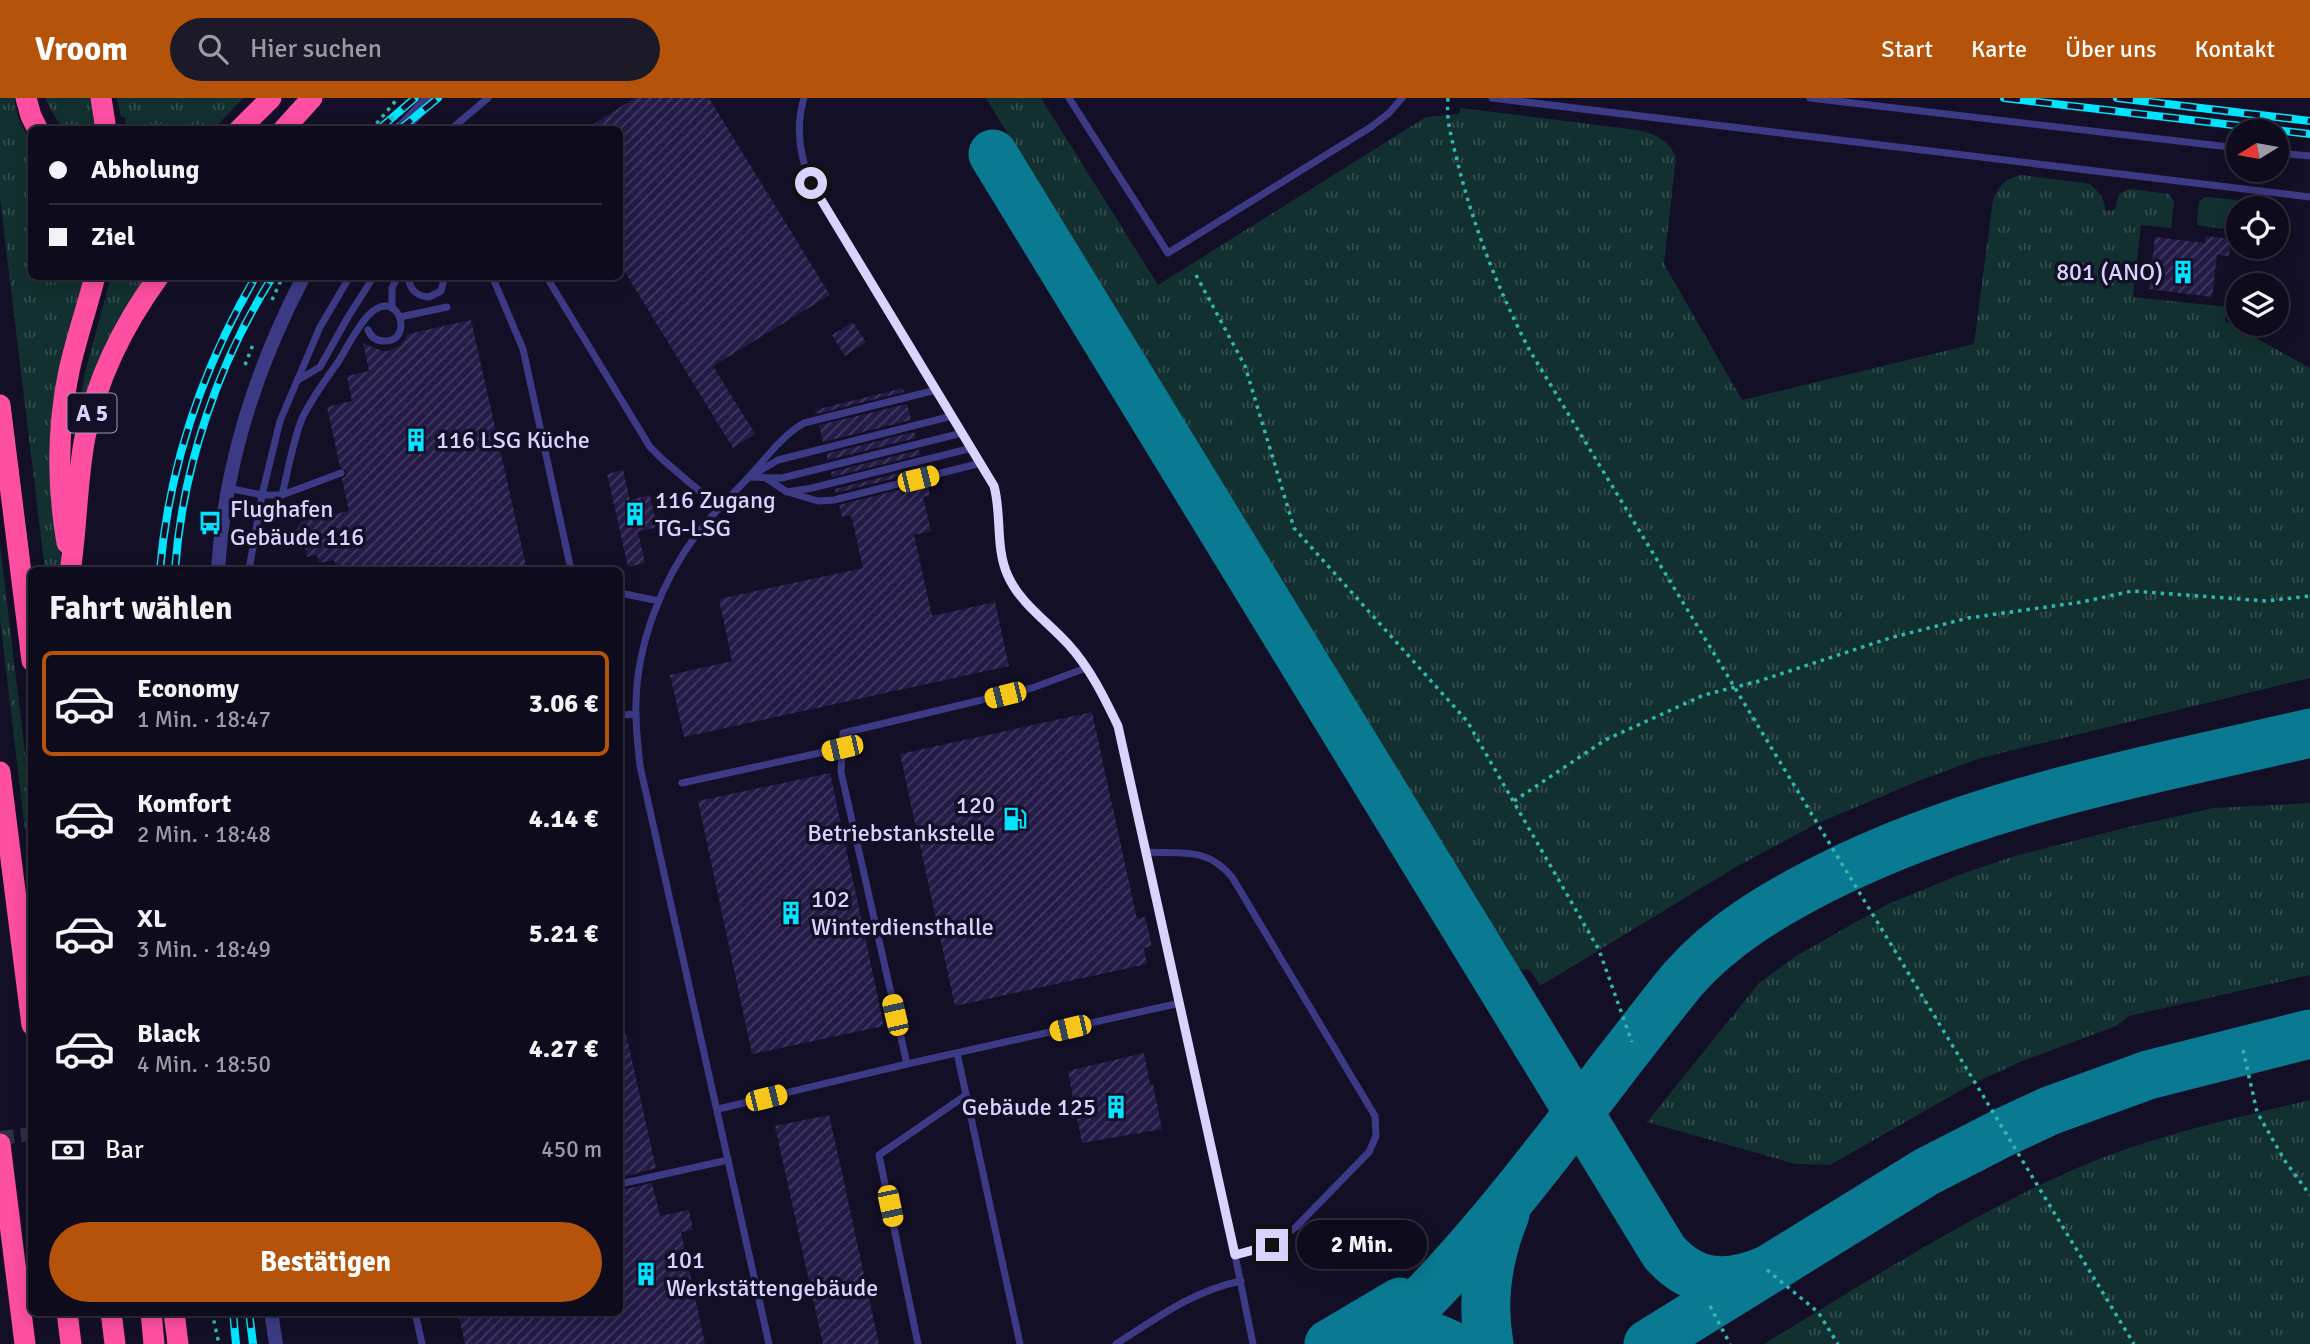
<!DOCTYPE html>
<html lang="de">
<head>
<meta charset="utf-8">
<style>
	body { margin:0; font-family:Signika,sans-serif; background:#1c1929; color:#f1f3f6; height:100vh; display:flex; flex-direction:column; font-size:26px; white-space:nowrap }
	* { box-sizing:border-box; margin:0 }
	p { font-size:23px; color:#9b9ba3 }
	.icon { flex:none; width:38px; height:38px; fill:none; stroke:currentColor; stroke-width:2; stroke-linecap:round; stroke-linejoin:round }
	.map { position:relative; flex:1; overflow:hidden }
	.sheet { position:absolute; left:28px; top:469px; width:595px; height:749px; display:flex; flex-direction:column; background:#0e0b1c; border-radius:10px; box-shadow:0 4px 18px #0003,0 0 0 2px #2e2b3b }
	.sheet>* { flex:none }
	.guide { position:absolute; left:28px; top:28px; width:595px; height:154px; border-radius:10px; box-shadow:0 4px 18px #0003,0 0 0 2px #2e2b3b; display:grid; align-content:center; height:154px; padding:0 21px; background:#0e0b1c }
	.needle { width:46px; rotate:259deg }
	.controls { position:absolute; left:2226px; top:21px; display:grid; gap:14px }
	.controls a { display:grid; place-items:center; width:63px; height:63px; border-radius:50%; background:#0e0b1c; box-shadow:0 4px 18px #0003,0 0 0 2px #2e2b3b; font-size:35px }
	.end { position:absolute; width:32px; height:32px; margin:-16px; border:9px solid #d9d4ff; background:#111; box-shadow:0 0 0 4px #111 }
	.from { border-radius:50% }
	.bubble { position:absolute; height:49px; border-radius:24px; background:#0e0b1c; box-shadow:0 4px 18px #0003,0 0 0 2px #2e2b3b; font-size:23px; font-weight:700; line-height:49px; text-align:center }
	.car { position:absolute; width:21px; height:42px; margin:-21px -10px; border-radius:9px; box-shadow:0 0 5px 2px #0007; background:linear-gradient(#f5c518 24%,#345 0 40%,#f5c518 0 76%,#345 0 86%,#f5c518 0) }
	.guide b { display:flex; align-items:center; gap:24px; height:66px; font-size:26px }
	.guide b+b { border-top:2px solid #2e2b3b }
	.guide i { width:18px; height:18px; background:#f1f3f6 }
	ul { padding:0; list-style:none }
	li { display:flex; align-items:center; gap:21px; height:105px; margin:0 14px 10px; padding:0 7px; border:4px solid transparent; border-radius:10px }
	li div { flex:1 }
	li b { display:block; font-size:26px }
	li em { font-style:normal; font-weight:700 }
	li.selected { border-color:#b45309 }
	li>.icon { width:63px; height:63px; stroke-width:1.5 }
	h2 { padding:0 21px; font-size:32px; line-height:84px }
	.pay { display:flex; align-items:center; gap:18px; height:77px; padding:0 21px; font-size:26px }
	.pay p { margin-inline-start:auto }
	.button { display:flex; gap:14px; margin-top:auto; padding:14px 21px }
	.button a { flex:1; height:80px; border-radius:42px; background:#b45309; color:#fff; font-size:28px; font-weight:700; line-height:80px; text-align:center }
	header { display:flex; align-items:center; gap:42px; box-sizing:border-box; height:98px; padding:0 35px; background:#b45309; color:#fff }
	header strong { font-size:33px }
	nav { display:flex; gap:38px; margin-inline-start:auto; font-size:24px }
	.search { width:490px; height:63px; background:#1c1929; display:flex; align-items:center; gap:18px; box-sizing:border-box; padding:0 24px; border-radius:38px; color:#9b9ba3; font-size:26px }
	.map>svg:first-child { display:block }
</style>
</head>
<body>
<header>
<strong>Vroom</strong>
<div class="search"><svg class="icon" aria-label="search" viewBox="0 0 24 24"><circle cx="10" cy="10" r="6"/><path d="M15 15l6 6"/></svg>Hier suchen</div>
<nav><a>Start</a><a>Karte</a><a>Über uns</a><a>Kontakt</a></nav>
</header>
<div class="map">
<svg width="2310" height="1246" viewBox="0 0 2310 1246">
	<defs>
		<pattern id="grass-tufts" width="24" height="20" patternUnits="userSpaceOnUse" patternTransform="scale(1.75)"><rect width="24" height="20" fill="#12302f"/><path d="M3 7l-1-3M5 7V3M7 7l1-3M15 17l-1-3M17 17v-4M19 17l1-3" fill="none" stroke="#344d4e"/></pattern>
		<pattern id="building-hatch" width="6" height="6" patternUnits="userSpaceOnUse" patternTransform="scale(1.75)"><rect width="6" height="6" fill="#241b47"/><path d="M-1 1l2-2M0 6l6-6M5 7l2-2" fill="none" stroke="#433b63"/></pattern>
	</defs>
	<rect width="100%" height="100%" fill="#130f26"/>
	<!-- grass -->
	<g fill="url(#grass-tufts)">
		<polygon points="0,0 14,0 18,19 31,46 32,178 86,179 56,423 63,472 45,472 0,101"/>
		<polygon points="45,0 93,0 91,5 95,31 65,31 56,21"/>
		<polygon points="117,0 243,0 213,32 126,31 125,19 121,19"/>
		<path d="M 986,0 L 1041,0 L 1158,187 L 1426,19 L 1459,16 L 1461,10 L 1638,32 C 1656,37 1668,41 1676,59 L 1664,166 L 1742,302 L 1974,246 L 1993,102 C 1997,88 2008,79 2022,77 L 2090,86 L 2102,98 L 2106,113 L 2115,112 L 2119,96 L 2129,91 L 2169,96 L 2174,103 L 2171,130 L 2141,127 L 2133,199 L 2227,209 L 2225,223 L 2310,270 L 2310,580 L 1981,660 L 1921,682 L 1816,726 L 1736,769 L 1540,888 L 1530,872 L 1513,870 Z"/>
		<polygon points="2205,99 2236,102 2240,110 2238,133 2197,127 2199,104"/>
		<polygon points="111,179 149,179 79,335 75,333 85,274"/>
		<polygon points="0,446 31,705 31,731 25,732 0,521"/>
		<polygon points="2310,705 2310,877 2129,918 2116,928 2020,964 1972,986 1830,1067 1796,1066 1647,1024 1759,885 1796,858 1888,806 1964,775 2018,757 2133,728 2213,710"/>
		<path d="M 2310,1002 L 2310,1246 L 1764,1246 C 1865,1185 1967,1118 2075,1071 C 2150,1038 2231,1021 2310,1002 Z"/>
	</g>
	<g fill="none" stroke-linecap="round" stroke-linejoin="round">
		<!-- taxiway -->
		<g stroke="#0a7a92" stroke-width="49">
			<path d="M 993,56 L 1664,1154 C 1694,1188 1727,1189 1767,1172"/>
			<path d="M 1369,1234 C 1396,1230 1424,1234 1449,1246"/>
			<polyline points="1329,1246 1400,1204"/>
			<path d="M 1377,1246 C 1494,1138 1583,1004 1683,881 C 1723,836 1772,807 1825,780 C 1978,703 2144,674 2310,635"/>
			<path d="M 1489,1246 C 1481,1201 1488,1158 1505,1116"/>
			<polyline points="1648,1246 1926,1074 2004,1034 2049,1013 2148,977 2310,936"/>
		</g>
	</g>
	<!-- building -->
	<g fill="url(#building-hatch)">
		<polygon points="635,0 709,0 830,197 713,268 755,336 733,350 620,166 620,32 584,32"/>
		<polygon points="2206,138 2231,141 2229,158 2217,157 2212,199 2149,191 2155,139 2205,145"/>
		<polygon points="471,222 527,472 337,472 334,462 319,465 317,457 307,459 303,440 298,441 296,431 302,423 349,413 342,381 346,378 347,374 340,369 327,309 352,303 347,278 369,273 363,245 382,253 388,253 401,247 408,236"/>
		<polygon points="853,224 866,244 845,258 832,237"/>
		<polygon points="903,290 904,294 816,316 815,312"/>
		<polygon points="907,306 911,322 823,344 819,327"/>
		<polygon points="914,334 916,340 828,362 826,356"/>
		<polygon points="919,352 920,357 832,379 831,374"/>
		<polygon points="923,369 924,373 836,395 835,391"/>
		<polygon points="623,372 630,402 650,397 657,429 638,434 645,465 628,469 607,376"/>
		<polygon points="927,385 930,397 923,399 931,433 914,437 932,518 995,504 1009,568 684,639 670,577 732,563 719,501 863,470 851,417 842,419 839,407"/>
		<polygon points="1092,614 1137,821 1145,819 1152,848 1144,850 1147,866 955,908 900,656"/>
		<polygon points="830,675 884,928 752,956 698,703"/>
		<polygon points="626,936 656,1070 620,1080 620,937"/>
		<polygon points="1144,955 1150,987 1153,986 1162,1031 1082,1045 1068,973"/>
		<polygon points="829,1017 841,1070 879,1246 823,1246 809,1183 775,1028"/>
		<polygon points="652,1085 660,1118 689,1112 693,1132 681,1134 705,1246 465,1246 458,1214 620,1214 620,1092"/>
	</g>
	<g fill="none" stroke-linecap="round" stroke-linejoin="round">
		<!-- street-tunnel -->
		<polyline stroke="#312d47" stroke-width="14" stroke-dasharray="14 7" stroke-linecap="butt" points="0,1040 32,1036"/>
		<!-- path -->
		<g stroke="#2fb8b0" stroke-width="3.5" stroke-dasharray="3.5 5" stroke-linecap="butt">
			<path d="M 1448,0 C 1446,21 1451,38 1456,58 C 1472,125 1498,192 1530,253 L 2134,1246"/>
			<polyline points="371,32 398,0"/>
			<polyline points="1196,177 1245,268 1294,430 1467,623 1599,852 1632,944"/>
			<polyline points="272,202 283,178"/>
			<polyline points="245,267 254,244"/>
			<polyline points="1514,703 1605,642 1704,597 1759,583 1890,540 1968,520 2082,504 2132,493 2266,503 2310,498"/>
			<polyline points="2243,952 2257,1014 2285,1063 2310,1097"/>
			<polyline points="1767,1172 1818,1214 1838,1246"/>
			<polyline points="1710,1208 1730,1246"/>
			<polyline points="212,1214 219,1246"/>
		</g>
		<!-- lane -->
		<g stroke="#3d3a85" stroke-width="7">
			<path d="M 804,0 C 795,30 799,57 811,85 L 994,388 C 1002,417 995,450 1008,478 C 1020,505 1048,524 1068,546 C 1090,570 1104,599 1118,628 L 1235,1157 L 1253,1246"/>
			<polyline points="1069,0 1168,155 1371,29 1389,15 1402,0"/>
			<polyline points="1492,0 2310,99"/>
			<polyline points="1810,0 2238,50"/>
			<polyline points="450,32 488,0"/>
			<polyline points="2277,55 2310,58"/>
			<path d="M 408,178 C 410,192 416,198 429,199 L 441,193 L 445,178"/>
			<polyline points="492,178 523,251 571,472"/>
			<polyline points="546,178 650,349 662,361 718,409"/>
			<polyline points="392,210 392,190 398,178"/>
			<polyline points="400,219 447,209"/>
			<polyline points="298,282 320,269 348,219 374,178"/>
			<polyline points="756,375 778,362 952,318"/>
			<polyline points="749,379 782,380 962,335"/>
			<polyline points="766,380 787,394 812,390 972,350"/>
			<polyline points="228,390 262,397 282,397 341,375"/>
			<polyline points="791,395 818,403 834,402 981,365"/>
			<path d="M 282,397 C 288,373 292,347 301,323 C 310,302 325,283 338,264 C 347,250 362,219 376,211 C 401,196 413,244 384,243 C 376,243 371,239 368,232"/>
			<polyline points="249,472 262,397 280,323 320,229 350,178"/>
			<polyline points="620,495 659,503"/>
			<polyline points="620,617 636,616"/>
			<polyline points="682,685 842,650"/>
			<path d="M 1146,754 C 1183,756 1207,749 1232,779 L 1375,1018 L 1376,1038 L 1369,1054 L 1296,1129 L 1272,1147 L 1235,1157"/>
			<polyline points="957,955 1020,1246"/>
			<polyline points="907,966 841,674 843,635 1032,590 1086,570"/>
			<polyline points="718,1011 907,966 1180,905"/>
			<polyline points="620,1086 728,1062"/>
			<polyline points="415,1214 422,1246"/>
			<path d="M 769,1246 L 640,668 C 638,647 635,626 636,605 C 637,546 662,482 697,436 C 712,416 730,399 747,381 C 766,361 780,339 804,325 L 936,292"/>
			<polyline points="918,1246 879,1057 966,997"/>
			<path d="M 1116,1246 C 1157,1220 1192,1193 1241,1183"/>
		</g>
		<!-- street -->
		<g stroke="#3d3a85" stroke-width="14">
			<polyline points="400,32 431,0"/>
			<path d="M 218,472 C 224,370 256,269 304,178"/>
			<polyline points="271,1214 276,1246"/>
		</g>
		<!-- highway -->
		<g stroke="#ff4fa3" stroke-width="21">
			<polyline points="26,0 31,18 38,32"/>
			<polyline points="101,0 106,32"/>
			<polyline points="239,32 271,0"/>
			<polyline points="283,32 312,0"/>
			<polyline points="0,307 32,563"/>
			<path d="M 67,445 C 57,387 57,330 69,273 C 76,241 87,210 95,178"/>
			<path d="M 71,467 C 77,424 77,381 85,339 C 97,280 124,226 159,178"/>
			<polyline points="0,674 32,927"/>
			<polyline points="0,1046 25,1246"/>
			<polyline points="67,1214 71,1246"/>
			<polyline points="111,1214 115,1246"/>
			<polyline points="151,1214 154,1246"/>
			<polyline points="174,1214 178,1246"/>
		</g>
		<!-- rail casing -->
		<g stroke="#00e5ff" stroke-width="8">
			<g id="rail">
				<polyline points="2004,0 2310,36"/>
				<polyline points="2117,0 2310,23"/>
				<polyline points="378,32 415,0"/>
				<polyline points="399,32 438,0"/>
				<path d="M 160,472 C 169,367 203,269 256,178"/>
				<path d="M 175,472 C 182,371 218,264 273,178"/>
				<polyline points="233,1214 236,1246"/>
				<polyline points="249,1214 253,1246"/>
			</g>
		</g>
		<!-- rail -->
		<use href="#rail" stroke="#130f26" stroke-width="5" stroke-dasharray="16" stroke-linecap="butt"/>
		<!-- path-bridge -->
		<polyline stroke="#2fb8b0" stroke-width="3.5" stroke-dasharray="3.5 5" stroke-linecap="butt" points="391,19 401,32"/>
	</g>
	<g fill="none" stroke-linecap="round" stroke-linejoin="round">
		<!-- route -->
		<path stroke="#d9d4ff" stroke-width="9" d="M 811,85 L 994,388 C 1002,417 995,450 1008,478 C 1020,505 1048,524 1068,546 C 1090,570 1104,599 1118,628 L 1235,1157 L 1272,1147"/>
	</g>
	<!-- icons -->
	<defs>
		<g id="building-bare" transform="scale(1.89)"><path d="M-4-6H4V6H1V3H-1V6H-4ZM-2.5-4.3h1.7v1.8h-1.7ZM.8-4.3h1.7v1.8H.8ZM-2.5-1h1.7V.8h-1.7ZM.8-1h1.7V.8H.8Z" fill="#00e5ff" stroke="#130f26" stroke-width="2.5" paint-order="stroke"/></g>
		<g id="bus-bare" transform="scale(1.89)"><path d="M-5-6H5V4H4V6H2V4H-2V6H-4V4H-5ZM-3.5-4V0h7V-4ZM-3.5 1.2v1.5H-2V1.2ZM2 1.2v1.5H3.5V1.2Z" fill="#00e5ff" stroke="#130f26" stroke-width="2.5" paint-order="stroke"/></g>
		<g id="fuel-bare" transform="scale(1.89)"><path d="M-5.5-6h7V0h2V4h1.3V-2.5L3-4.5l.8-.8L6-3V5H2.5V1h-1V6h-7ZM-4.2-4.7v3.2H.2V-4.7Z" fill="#00e5ff" stroke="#130f26" stroke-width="2.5" paint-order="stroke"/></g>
	</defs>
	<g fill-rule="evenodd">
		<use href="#building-bare" x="2183" y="174"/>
		<use href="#building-bare" x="416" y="342"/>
		<use href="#building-bare" x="635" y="416"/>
		<use href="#bus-bare" x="210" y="425"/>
		<use href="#fuel-bare" x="1015" y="721"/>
		<use href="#building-bare" x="791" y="815"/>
		<use href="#building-bare" x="1116" y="1009"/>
		<use href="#building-bare" x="646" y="1176"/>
	</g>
	<g text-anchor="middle" stroke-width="7" stroke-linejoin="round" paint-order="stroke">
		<!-- shield labels -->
		<rect fill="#130f26" stroke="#9e99be" stroke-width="2" x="67.5" y="295.5" width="49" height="39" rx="5"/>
		<g font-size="23" font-weight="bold" fill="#d9d4ff">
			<text x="92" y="323">A 5</text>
		</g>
		<!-- poi labels -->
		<g font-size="24" fill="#d9d4ff" stroke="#130f26" text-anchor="start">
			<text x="2163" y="182" text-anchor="end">801 (ANO)</text>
			<text x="436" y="350">116 LSG Küche</text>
			<text x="655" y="410">116 Zugang<tspan x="655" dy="28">TG-LSG</tspan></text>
			<text x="230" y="419">Flughafen<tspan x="230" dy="28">Gebäude 116</tspan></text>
			<text x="995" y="715" text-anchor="end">120<tspan x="995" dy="28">Betriebstankstelle</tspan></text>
			<text x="811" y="809">102<tspan x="811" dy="28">Winterdiensthalle</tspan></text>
			<text x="1096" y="1017" text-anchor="end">Gebäude 125</text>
			<text x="666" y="1170">101<tspan x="666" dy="28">Werkstättengebäude</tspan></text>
		</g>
	</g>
</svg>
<div class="controls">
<a><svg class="needle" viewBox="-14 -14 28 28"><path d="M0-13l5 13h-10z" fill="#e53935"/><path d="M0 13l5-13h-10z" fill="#9b9ba3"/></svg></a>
<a><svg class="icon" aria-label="locate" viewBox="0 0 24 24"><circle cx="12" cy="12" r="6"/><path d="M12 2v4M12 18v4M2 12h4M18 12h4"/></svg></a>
<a><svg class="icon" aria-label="layers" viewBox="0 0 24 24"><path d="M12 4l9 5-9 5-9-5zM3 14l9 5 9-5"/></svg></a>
</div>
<i class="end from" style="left:811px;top:85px"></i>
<i class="end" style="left:1272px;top:1147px"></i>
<div class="bubble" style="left:1297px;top:1122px;width:130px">2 Min.</div>
<i class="car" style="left:918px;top:381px;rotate:76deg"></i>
<i class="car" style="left:1005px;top:597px;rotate:256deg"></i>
<i class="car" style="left:842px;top:650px;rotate:257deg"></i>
<i class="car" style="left:895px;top:917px;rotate:347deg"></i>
<i class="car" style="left:1070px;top:930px;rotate:257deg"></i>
<i class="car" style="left:766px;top:1000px;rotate:76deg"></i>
<i class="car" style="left:890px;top:1108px;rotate:168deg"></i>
<div class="guide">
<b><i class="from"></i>Abholung</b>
<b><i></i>Ziel</b>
</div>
<section class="sheet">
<h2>Fahrt wählen</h2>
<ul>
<li class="selected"><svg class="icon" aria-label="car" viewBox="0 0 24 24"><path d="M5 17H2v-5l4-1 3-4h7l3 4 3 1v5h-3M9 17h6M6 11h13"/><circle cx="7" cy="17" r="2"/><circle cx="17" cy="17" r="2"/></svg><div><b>Economy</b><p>1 Min. · 18:47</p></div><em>3.06 €</em></li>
<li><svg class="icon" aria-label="car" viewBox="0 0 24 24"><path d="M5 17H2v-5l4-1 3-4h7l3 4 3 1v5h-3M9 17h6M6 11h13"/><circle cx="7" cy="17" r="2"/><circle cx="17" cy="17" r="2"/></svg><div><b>Komfort</b><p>2 Min. · 18:48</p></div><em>4.14 €</em></li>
<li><svg class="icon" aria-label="car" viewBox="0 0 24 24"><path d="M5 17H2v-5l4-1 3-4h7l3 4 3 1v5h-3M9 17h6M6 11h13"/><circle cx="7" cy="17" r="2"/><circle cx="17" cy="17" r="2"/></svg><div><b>XL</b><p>3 Min. · 18:49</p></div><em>5.21 €</em></li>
<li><svg class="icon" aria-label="car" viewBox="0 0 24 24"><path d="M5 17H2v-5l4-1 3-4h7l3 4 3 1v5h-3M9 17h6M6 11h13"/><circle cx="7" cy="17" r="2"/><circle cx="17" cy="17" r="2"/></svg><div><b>Black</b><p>4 Min. · 18:50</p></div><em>4.27 €</em></li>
</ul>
<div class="pay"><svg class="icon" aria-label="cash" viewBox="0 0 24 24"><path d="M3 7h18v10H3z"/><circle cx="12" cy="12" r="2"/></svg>Bar<p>450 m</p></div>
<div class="button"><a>Bestätigen</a></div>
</section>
</div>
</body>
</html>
